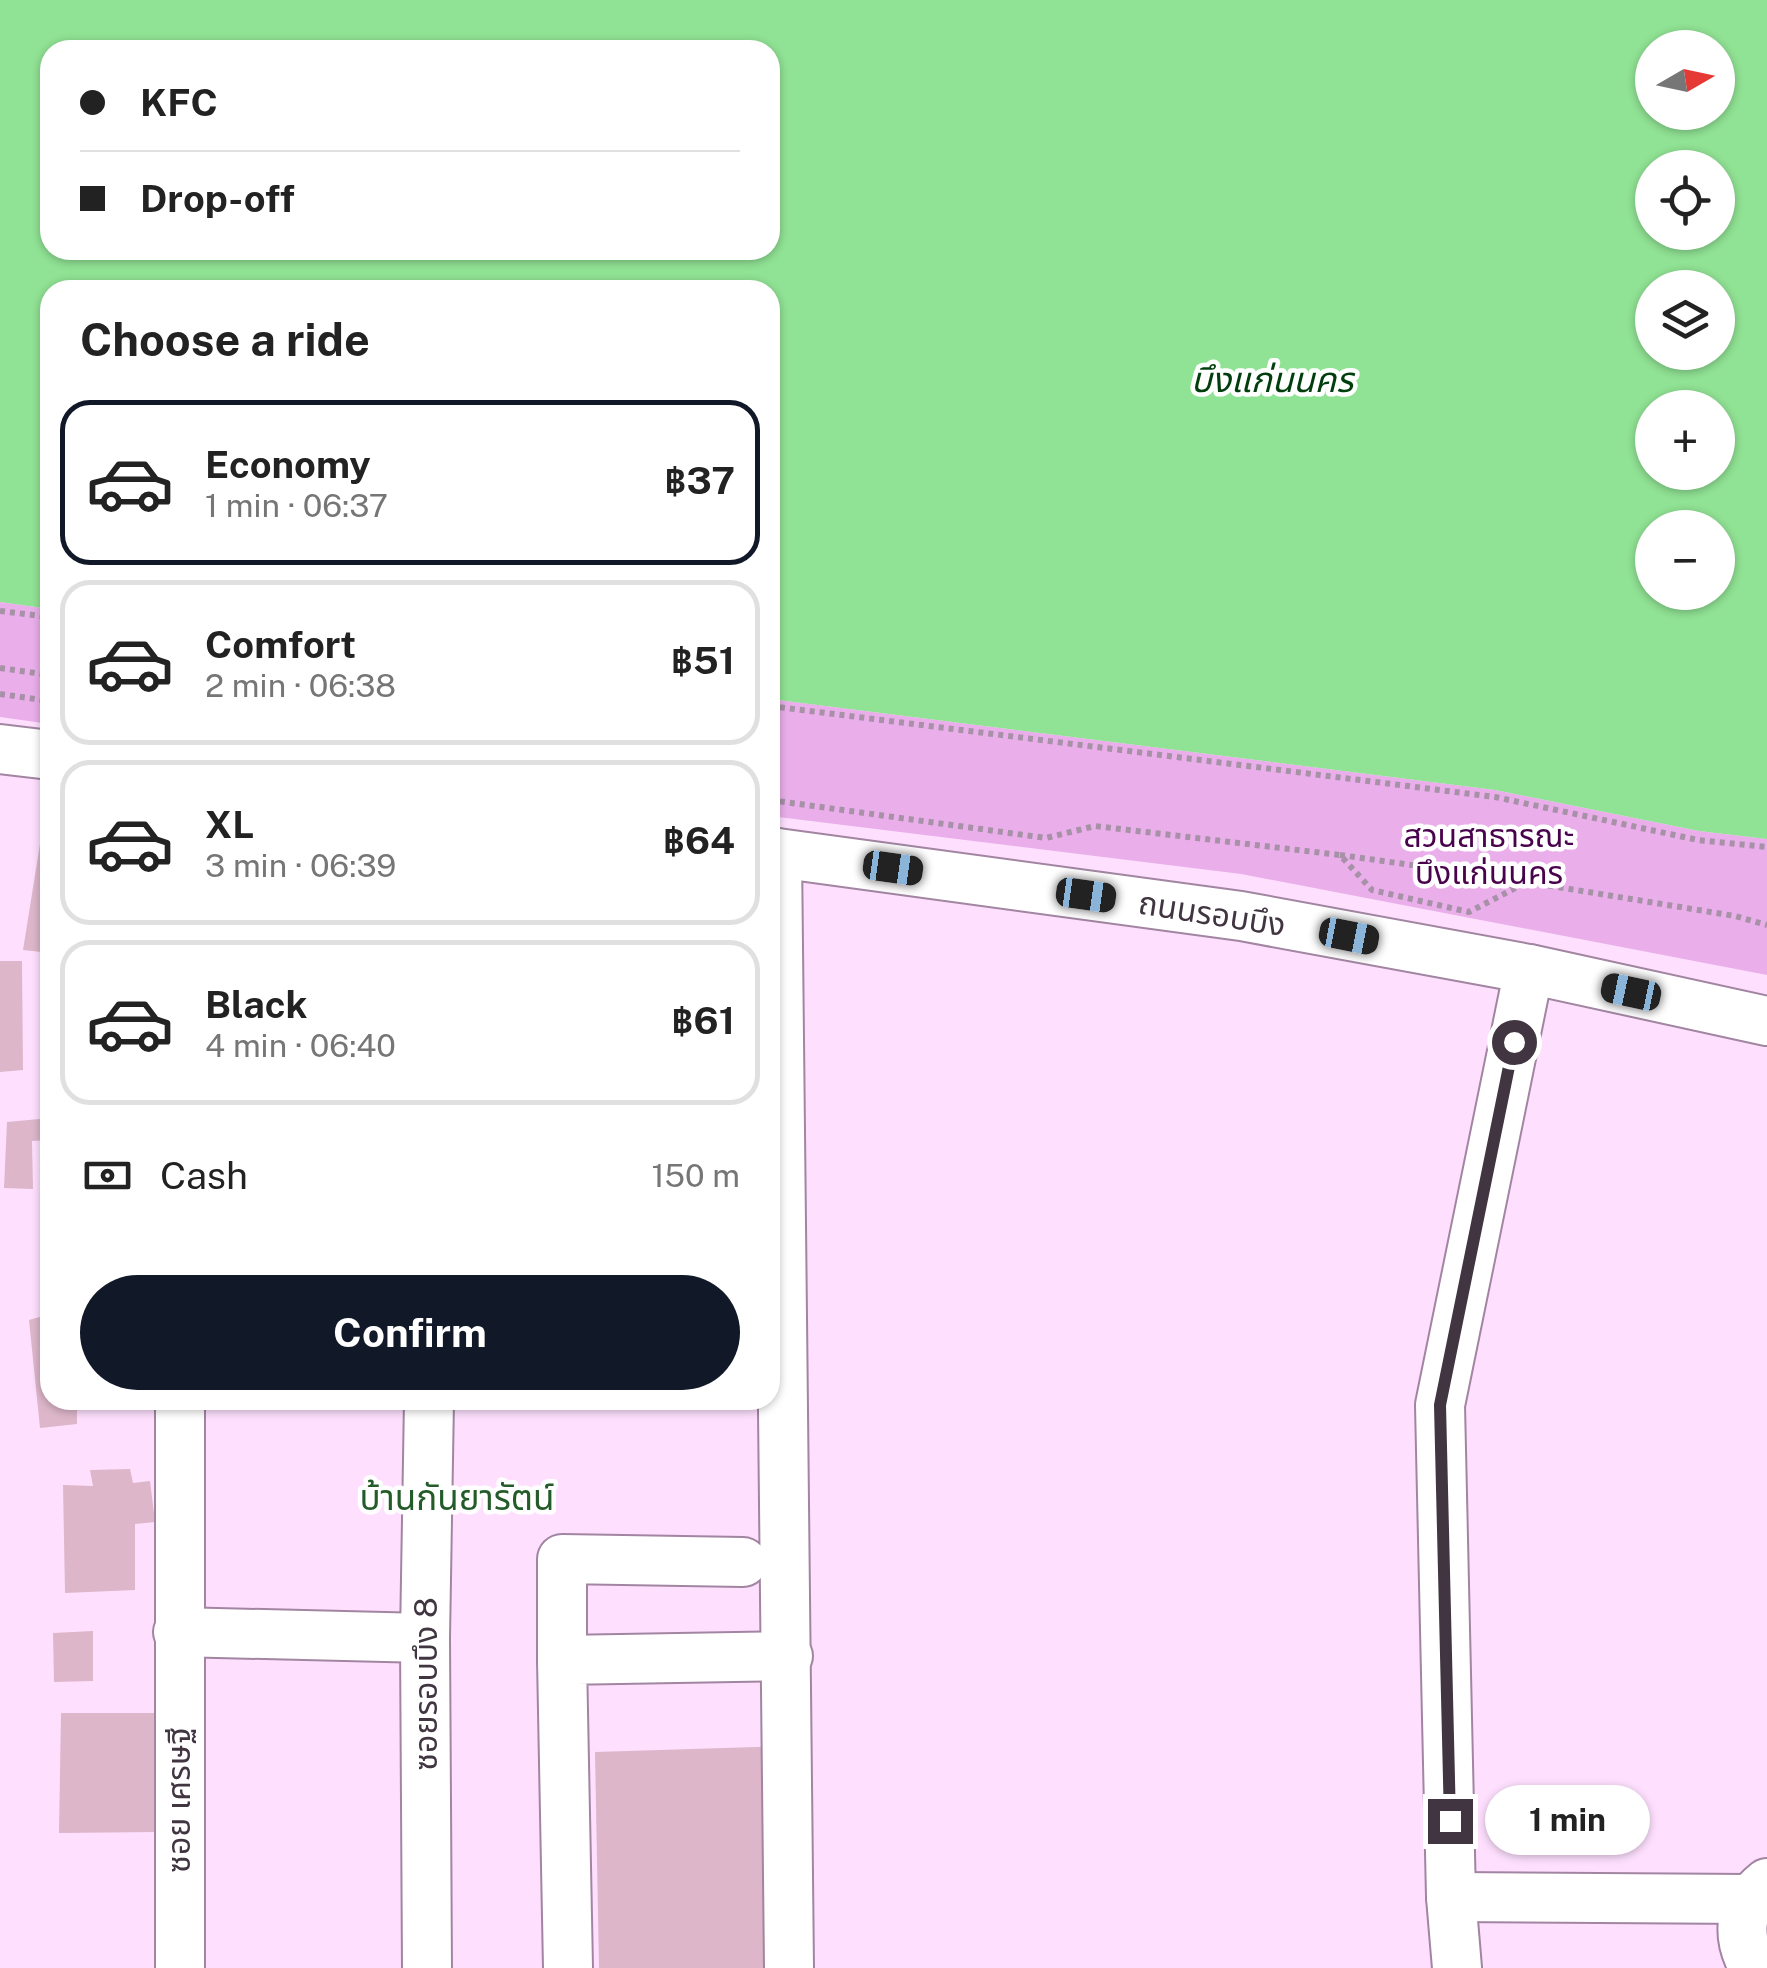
<!DOCTYPE html>
<html lang="en">
<head>
<meta charset="utf-8">
<style>
	body { margin:0; font-family:"Public Sans","Noto Sans Thai",sans-serif; background:#f2f2f2; color:#222; height:100vh; display:flex; flex-direction:column; font-size:38px; white-space:nowrap }
	* { box-sizing:border-box; margin:0 }
	p { font-size:32px; color:#767676 }
	.icon { flex:none; width:55px; height:55px; fill:none; stroke:currentColor; stroke-width:2; stroke-linecap:round; stroke-linejoin:round }
	.map { position:relative; flex:1; overflow:hidden }
	.side { position:absolute; left:40px; top:280px; width:740px; height:1130px; display:flex; flex-direction:column; background:#fff; border-radius:30px; box-shadow:0 2px 8px #0004 }
	.side>* { flex:none }
	.guide { position:absolute; left:40px; top:40px; width:740px; height:220px; border-radius:30px; box-shadow:0 2px 8px #0004; display:grid; align-content:center; height:220px; padding:0 40px; background:#fff }
	.needle { width:65px; rotate:81deg }
	.controls { position:absolute; left:1635px; top:30px; display:grid; gap:20px }
	.controls a { display:grid; place-items:center; width:100px; height:100px; border-radius:50%; background:#fff; box-shadow:0 2px 8px #0004; font-size:50px }
	.end { position:absolute; width:45px; height:45px; margin:-22px; border:12px solid #403541; background:#fff; box-shadow:0 0 0 5px #fff }
	.from { border-radius:50% }
	.bubble { position:absolute; height:70px; border-radius:35px; background:#fff; box-shadow:0 2px 8px #0004; font-size:32px; font-weight:700; line-height:70px; text-align:center }
	.car { position:absolute; width:30px; height:60px; margin:-30px -15px; border-radius:12px; box-shadow:0 0 8px 2px #0007; background:linear-gradient(#222 24%,#8ab4d8 0 40%,#222 0 76%,#8ab4d8 0 86%,#222 0) }
	.guide b { display:flex; align-items:center; gap:35px; height:95px; font-size:38px }
	.guide b+b { border-top:2px solid #e0e0e0 }
	.guide i { width:25px; height:25px; background:#222 }
	ul { padding:0; list-style:none }
	li { display:flex; align-items:center; gap:30px; height:165px; margin:0 20px 15px; padding:0 20px; border:5px solid #e0e0e0; border-radius:30px }
	li div { flex:1 }
	li b { display:block; font-size:38px }
	li em { font-style:normal; font-weight:700 }
	li.selected { border-color:#111827 }
	li>.icon { width:90px; height:90px; stroke-width:1.5 }
	h2 { padding:0 40px; font-size:45px; line-height:120px }
	.pay { display:flex; align-items:center; gap:25px; height:110px; padding:0 40px; font-size:38px }
	.pay p { margin-inline-start:auto }
	.primary-button { display:flex; gap:20px; margin-top:auto; padding:20px 40px }
	.primary-button a { flex:1; height:115px; border-radius:60px; background:#111827; color:#fff; font-size:40px; font-weight:700; line-height:115px; text-align:center }
	.map>svg:first-child { display:block }
</style>
</head>
<body>
<div class="map">
<svg width="1767" height="1968" viewBox="0 0 1767 1968">
	<rect width="100%" height="100%" fill="#fee0fe"/>
	<!-- green -->
	<g fill="#eaafeb">
		<polygon points="0,602 50,609 50,724 0,717"/>
		<polygon points="770,699 1495,790 1699,831 1767,839 1767,975 1241,874 770,816"/>
	</g>
	<!-- water -->
	<path fill="#90e294" fill-rule="evenodd" d="M 0,0 L 1767,0 L 1767,839 L 1699,831 L 1495,790 L 770,699 L 770,290 L 50,290 L 50,609 L 0,602 ZM 1652,48 L 1718,48 L 1718,112 L 1652,112 ZM 50,50 L 770,50 L 770,250 L 50,250 ZM 1652,168 L 1718,168 L 1718,232 L 1652,232 ZM 1652,288 L 1718,288 L 1718,352 L 1652,352 ZM 1652,408 L 1718,408 L 1718,472 L 1652,472 ZM 1652,528 L 1718,528 L 1718,592 L 1652,592 Z"/>
	<!-- building -->
	<g fill="#ddb6ca">
		<polygon points="44,819 50,820 50,953 23,950"/>
		<polygon points="0,961 22,961 23,1070 0,1072"/>
		<polygon points="50,1118 50,1140 32,1141 33,1189 4,1188 7,1122"/>
		<polygon points="50,1314 50,1400 140,1400 140,1404 77,1406 77,1424 40,1428 29,1320"/>
		<polygon points="130,1469 133,1483 150,1481 155,1522 135,1524 135,1590 65,1593 63,1485 93,1486 90,1470"/>
		<polygon points="93,1631 93,1681 54,1682 53,1633"/>
		<polygon points="61,1713 155,1713 157,1832 59,1833"/>
		<polygon points="789,1746 789,1968 599,1968 595,1752"/>
	</g>
	<g fill="none" stroke-linecap="round" stroke-linejoin="round">
		<!-- minor casing -->
		<g stroke="#a185a1" stroke-width="52">
			<g id="minor">
				<polyline points="0,749 50,755"/>
				<polyline points="770,852 1241,916 1529,969 1767,1021"/>
				<polyline points="777,853 789,1968"/>
				<polyline points="178,1632 425,1638"/>
				<polyline points="562,1660 562,1559 743,1562"/>
				<polyline points="1451,1897 1750,1899"/>
				<polyline points="180,1968 180,1400"/>
				<polyline points="427,1968 425,1638 429,1400"/>
				<polyline points="568,1968 562,1660 788,1656"/>
				<polyline points="1457,1968 1451,1897 1440,1405 1529,969"/>
				<path d="M 1754,1968 C 1736,1937 1738,1906 1767,1883"/>
			</g>
		</g>
		<!-- path -->
		<g stroke="#a691a7" stroke-width="6" stroke-dasharray="5 5" stroke-linecap="butt">
			<polyline points="0,611 50,617"/>
			<polyline points="0,668 50,675"/>
			<polyline points="0,694 50,701"/>
			<polyline points="770,706 1495,797 1698,840 1767,847"/>
			<polyline points="770,800 1046,838 1095,826 1340,855 1372,890 1469,912 1527,882 1735,916 1767,925"/>
			<polyline points="1340,855 1526,881"/>
		</g>
		<!-- minor -->
		<use href="#minor" stroke="#fff" stroke-width="48"/>
	</g>
	<g fill="none" stroke-linecap="round" stroke-linejoin="round">
		<!-- route -->
		<polyline stroke="#403541" stroke-width="12" points="1450,1821 1440,1405 1514,1042"/>
	</g>
	<g text-anchor="middle" stroke-width="9" stroke-linejoin="round" paint-order="stroke">
		<!-- park labels -->
		<g font-size="32" fill="#49034d" stroke="#fff">
			<text x="1489" y="847">สวนสาธารณะ<tspan x="1489" dy="37">บึงแก่นนคร</tspan></text>
		</g>
		<!-- street labels -->
		<g font-size="32" fill="#403541" stroke="#fff">
			<text transform="translate(1212 914) rotate(9)" y="11">ถนนรอบบึง</text>
			<text transform="translate(426 1684) rotate(-90)" y="11">ซอยรอบบึง 8</text>
			<text transform="translate(179 1800) rotate(-90)" y="11">ซอย เศรษฐี</text>
		</g>
		<!-- water labels -->
		<g font-size="35" font-style="italic" fill="#003e0d" stroke="#fff">
			<text x="1272" y="392">บึงแก่นนคร</text>
		</g>
		<!-- neighbourhood labels -->
		<g font-size="35" fill="#235b29" stroke="#fff">
			<text x="457" y="1510">บ้านกันยารัตน์</text>
		</g>
	</g>
</svg>
<div class="controls">
<a><svg class="needle" viewBox="-14 -14 28 28"><path d="M0-13l5 13h-10z" fill="#e53935"/><path d="M0 13l5-13h-10z" fill="#767676"/></svg></a>
<a><svg class="icon" aria-label="locate" viewBox="0 0 24 24"><circle cx="12" cy="12" r="6"/><path d="M12 2v4M12 18v4M2 12h4M18 12h4"/></svg></a>
<a><svg class="icon" aria-label="layers" viewBox="0 0 24 24"><path d="M12 4l9 5-9 5-9-5zM3 14l9 5 9-5"/></svg></a>
<a>+</a>
<a>−</a>
</div>
<i class="end from" style="left:1514px;top:1042px"></i>
<i class="end" style="left:1450px;top:1821px"></i>
<div class="bubble" style="left:1485px;top:1785px;width:165px">1 min</div>
<i class="car" style="left:893px;top:868px;rotate:98deg"></i>
<i class="car" style="left:1086px;top:895px;rotate:98deg"></i>
<i class="car" style="left:1349px;top:936px;rotate:101deg"></i>
<i class="car" style="left:1631px;top:992px;rotate:282deg"></i>
<div class="guide">
<b><i class="from"></i>KFC</b>
<b><i></i>Drop-off</b>
</div>
<section class="side">
<h2>Choose a ride</h2>
<ul>
<li class="selected"><svg class="icon" aria-label="car" viewBox="0 0 24 24"><path d="M5 17H2v-5l4-1 3-4h7l3 4 3 1v5h-3M9 17h6M6 11h13"/><circle cx="7" cy="17" r="2"/><circle cx="17" cy="17" r="2"/></svg><div><b>Economy</b><p>1 min · 06:37</p></div><em>฿37</em></li>
<li><svg class="icon" aria-label="car" viewBox="0 0 24 24"><path d="M5 17H2v-5l4-1 3-4h7l3 4 3 1v5h-3M9 17h6M6 11h13"/><circle cx="7" cy="17" r="2"/><circle cx="17" cy="17" r="2"/></svg><div><b>Comfort</b><p>2 min · 06:38</p></div><em>฿51</em></li>
<li><svg class="icon" aria-label="car" viewBox="0 0 24 24"><path d="M5 17H2v-5l4-1 3-4h7l3 4 3 1v5h-3M9 17h6M6 11h13"/><circle cx="7" cy="17" r="2"/><circle cx="17" cy="17" r="2"/></svg><div><b>XL</b><p>3 min · 06:39</p></div><em>฿64</em></li>
<li><svg class="icon" aria-label="car" viewBox="0 0 24 24"><path d="M5 17H2v-5l4-1 3-4h7l3 4 3 1v5h-3M9 17h6M6 11h13"/><circle cx="7" cy="17" r="2"/><circle cx="17" cy="17" r="2"/></svg><div><b>Black</b><p>4 min · 06:40</p></div><em>฿61</em></li>
</ul>
<div class="pay"><svg class="icon" aria-label="cash" viewBox="0 0 24 24"><path d="M3 7h18v10H3z"/><circle cx="12" cy="12" r="2"/></svg>Cash<p>150 m</p></div>
<div class="primary-button"><a>Confirm</a></div>
</section>
</div>
</body>
</html>
